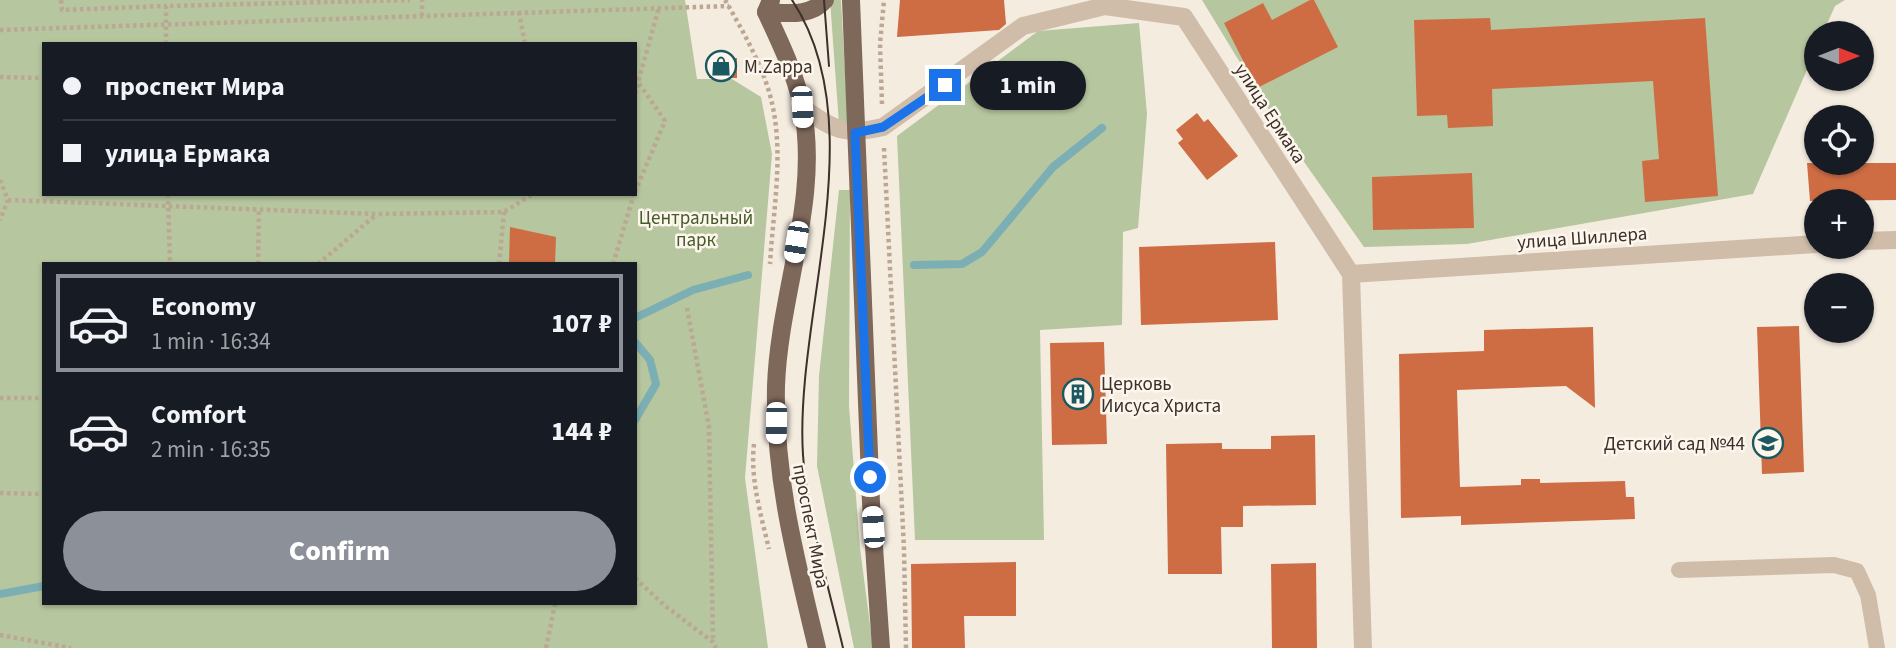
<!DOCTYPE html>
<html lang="en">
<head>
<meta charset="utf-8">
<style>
	body { margin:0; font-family:"Source Sans 3",sans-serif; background:#20242c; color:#f1f3f6; height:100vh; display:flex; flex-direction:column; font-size:26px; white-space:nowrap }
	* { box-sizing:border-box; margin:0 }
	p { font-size:23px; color:#9ea1a6 }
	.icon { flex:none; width:38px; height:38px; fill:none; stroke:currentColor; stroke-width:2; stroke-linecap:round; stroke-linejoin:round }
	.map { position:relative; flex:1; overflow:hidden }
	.sheet { position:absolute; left:42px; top:262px; width:595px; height:343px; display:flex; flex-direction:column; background:#171b24; border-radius:0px; box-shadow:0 2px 5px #0004 }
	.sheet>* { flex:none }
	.hud { position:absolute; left:42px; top:42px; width:595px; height:154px; border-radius:0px; box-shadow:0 2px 5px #0004; display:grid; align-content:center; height:154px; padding:0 21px; background:#171b24 }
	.needle { width:46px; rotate:90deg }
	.tools { position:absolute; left:1804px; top:21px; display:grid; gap:14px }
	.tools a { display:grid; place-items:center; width:70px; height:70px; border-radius:50%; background:#171b24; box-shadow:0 2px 5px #0004; font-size:35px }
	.end { position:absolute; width:32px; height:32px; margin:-16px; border:9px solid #1a73e8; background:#fff; box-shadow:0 0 0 4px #fff }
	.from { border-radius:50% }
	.bubble { position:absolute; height:49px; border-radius:24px; background:#171b24; box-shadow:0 2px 5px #0004; font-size:23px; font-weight:800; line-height:49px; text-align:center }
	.car { position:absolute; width:21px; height:42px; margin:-21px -10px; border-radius:9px; box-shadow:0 0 5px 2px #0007; background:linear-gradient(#fff 24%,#345 0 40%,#fff 0 76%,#345 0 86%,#fff 0) }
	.hud b { display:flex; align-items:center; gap:24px; height:66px; font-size:26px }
	.hud b+b { border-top:2px solid #363941 }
	.hud i { width:18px; height:18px; background:#f1f3f6 }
	ul { padding:12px 0 0; list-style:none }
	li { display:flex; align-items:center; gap:21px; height:98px; margin:0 14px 10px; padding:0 7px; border:4px solid transparent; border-radius:0px }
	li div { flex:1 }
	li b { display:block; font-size:26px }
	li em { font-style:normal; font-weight:800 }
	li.current { border-color:#8c9099 }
	li>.icon { width:63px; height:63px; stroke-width:1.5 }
	.cta { display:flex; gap:14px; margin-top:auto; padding:14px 21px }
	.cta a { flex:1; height:80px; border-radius:42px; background:#8c9099; color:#fff; font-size:28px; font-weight:800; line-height:80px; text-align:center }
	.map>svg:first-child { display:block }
</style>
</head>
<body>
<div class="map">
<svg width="1896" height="648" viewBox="0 0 1896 648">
	<rect width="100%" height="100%" fill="#f5ece0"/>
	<!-- green -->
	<g fill="#b6c69e" fill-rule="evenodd">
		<path d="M 0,0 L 685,0 L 697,79 L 732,79 L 761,97 L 772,154 L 745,478 L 768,648 L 0,648 ZM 44,44 L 635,44 L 635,194 L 44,194 ZM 44,264 L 635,264 L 635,604 L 44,604 Z"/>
		<polygon points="830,0 841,0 848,124 839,124"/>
		<polygon points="1202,0 1845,0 1835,6 1823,33 1816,33 1816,49 1753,194 1467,244 1364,247 1278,125"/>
		<polygon points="1139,23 1147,114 1138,228 1123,232 1122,325 1040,330 1044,540 915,540 897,136 1038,31"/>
		<polygon points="839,190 850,190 849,406 860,548 873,648 854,648 817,466 819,376"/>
	</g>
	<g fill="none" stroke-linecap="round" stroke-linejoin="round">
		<!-- stream -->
		<g stroke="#7cafb4" stroke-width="8">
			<polyline points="914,265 962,264 982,252 1053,167 1102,128"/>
			<polyline points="635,318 693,290 748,275"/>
			<polyline points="635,342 650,360 656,384 635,420"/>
			<polyline points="0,594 44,586"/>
		</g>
	</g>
	<!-- building -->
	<g fill="#ce6d44">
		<polygon points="900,0 1004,0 1006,24 999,30 897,37"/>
		<polygon points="1310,0 1314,0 1338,47 1257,88 1224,23 1263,3 1272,20"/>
		<polygon points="1490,18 1491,30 1705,18 1718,196 1645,202 1642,161 1659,159 1653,81 1492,89 1493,126 1448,128 1447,115 1417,116 1414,20"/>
		<rect x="709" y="58" width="28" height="20"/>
		<polygon points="1197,113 1204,122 1208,119 1238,156 1207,180 1178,143 1183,139 1176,130"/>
		<polygon points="1807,163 1896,163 1896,200 1810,201"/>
		<polygon points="1472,173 1474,228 1373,230 1372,177"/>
		<polygon points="510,227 556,237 555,264 509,264"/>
		<polygon points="1275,242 1278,320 1141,325 1139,247"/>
		<polygon points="1799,326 1804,472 1762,474 1757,327"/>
		<polygon points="1593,327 1595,408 1566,386 1457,390 1460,487 1521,485 1521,479 1540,479 1540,483 1625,481 1626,497 1634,497 1635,519 1461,525 1461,516 1401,518 1399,354 1484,351 1484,330"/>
		<polygon points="1104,342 1107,444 1052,445 1050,343"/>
		<polygon points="1315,435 1316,505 1243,506 1243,527 1221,527 1222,574 1168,574 1166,444 1222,443 1222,449 1271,449 1271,436"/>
		<polygon points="1016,562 1016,616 964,616 965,648 912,648 911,564"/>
		<polygon points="1316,563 1317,648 1272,648 1271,564"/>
	</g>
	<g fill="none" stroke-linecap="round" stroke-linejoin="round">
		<!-- path -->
		<g stroke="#bba794" stroke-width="4.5" stroke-dasharray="3.5 3.5" stroke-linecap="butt">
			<polyline points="61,0 62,10 166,6"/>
			<path d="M 725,0 C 743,31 764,68 772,103 C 784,156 773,211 770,264"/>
			<polyline points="519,12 525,44"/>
			<polyline points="422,16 422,0"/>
			<polyline points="0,30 729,6"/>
			<polyline points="166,44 166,6 410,0"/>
			<polyline points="0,77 44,78"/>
			<polyline points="635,94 659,7"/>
			<polyline points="882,104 880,44 884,0"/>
			<polyline points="884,148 904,549 906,648"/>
			<polyline points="0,180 8,200 0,220"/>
			<polyline points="635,192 665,121 638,82"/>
			<polyline points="168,194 170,264"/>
			<polyline points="8,200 377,214 504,212 533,194"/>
			<polyline points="258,264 259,208"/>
			<polyline points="318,264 376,215"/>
			<polyline points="499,264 504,212"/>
			<polyline points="613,264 634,194"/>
			<polyline points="687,308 709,427 713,642"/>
			<polyline points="0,398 44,398"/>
			<path d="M 754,444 C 750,479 761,515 769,549"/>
			<polyline points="0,493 44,494"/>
			<polyline points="635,578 664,605 713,642 716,648"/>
			<polyline points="0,635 71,648"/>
			<polyline points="546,648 555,604"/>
		</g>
		<!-- service -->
		<polyline stroke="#cfbdaa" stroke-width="16" points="1679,570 1834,565 1857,571 1868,595 1877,648"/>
		<!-- minor -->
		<g stroke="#cfbdaa" stroke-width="18">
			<path d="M 802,107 C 833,130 845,136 883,127 L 1023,26 L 1105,6 L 1184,17 L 1351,274 L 1363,648"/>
			<polyline points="1862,241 1896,240"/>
			<polyline points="1351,274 1816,244"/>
		</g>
		<!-- primary -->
		<g stroke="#7e685a" stroke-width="18">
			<path d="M 771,0 L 766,12 C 780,42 795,73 802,106 C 821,198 779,294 776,386 C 774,477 796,560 817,648"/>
			<polyline points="851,0 871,503 881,648"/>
			<path d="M 766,12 C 787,13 810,17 825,0"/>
		</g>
		<!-- tram -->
		<g stroke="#3c302a" stroke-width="2">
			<path d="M 792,0 C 875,125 794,315 803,455 C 807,514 829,589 843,648"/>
			<polyline points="824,0 829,66"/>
		</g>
	</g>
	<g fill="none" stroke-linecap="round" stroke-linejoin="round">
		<!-- route -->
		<polyline stroke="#1a73e8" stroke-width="9" points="870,477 855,133 883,127 945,85"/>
	</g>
	<!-- icons -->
	<defs>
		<g id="shop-ring" transform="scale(1.575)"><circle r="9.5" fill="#fcf6ed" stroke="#1c5861" stroke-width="1.5"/><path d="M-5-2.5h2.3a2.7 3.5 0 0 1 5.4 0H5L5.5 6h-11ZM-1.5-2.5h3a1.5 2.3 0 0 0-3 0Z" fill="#1c5861"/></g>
		<g id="building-ring" transform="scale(1.575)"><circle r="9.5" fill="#fcf6ed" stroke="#1c5861" stroke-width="1.5"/><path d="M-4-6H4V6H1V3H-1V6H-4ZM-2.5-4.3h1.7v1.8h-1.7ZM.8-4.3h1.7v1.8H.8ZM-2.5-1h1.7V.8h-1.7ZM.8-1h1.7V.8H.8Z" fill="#1c5861"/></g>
		<g id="school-ring" transform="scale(1.575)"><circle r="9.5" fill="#fcf6ed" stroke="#1c5861" stroke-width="1.5"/><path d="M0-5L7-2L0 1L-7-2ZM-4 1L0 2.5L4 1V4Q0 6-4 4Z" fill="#1c5861"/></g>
	</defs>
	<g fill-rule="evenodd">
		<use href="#shop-ring" x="721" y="66"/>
		<use href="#building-ring" x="1078" y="394"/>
		<use href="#school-ring" x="1768" y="443"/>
	</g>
	<g text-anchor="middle" stroke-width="5" stroke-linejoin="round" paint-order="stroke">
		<!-- poi labels -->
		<g font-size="19" fill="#3c302a" stroke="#fcf6ed" text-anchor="start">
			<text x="744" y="73">M.Zappa</text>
			<text x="1101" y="390">Церковь<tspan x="1101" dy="22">Иисуса Христа</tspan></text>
			<text x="1745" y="450" text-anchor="end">Детский сад №44</text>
		</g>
		<!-- street labels -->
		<g font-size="19" fill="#3c302a" stroke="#fcf6ed">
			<text transform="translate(1271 113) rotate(57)" y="7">улица Ермака</text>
			<text transform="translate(1582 237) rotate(-4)" y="7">улица Шиллера</text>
			<text transform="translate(812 526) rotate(79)" y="7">проспект Мира</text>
		</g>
		<!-- park labels -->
		<g font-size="19" fill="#475c2c" stroke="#fcf6ed">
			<text x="696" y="224">Центральный<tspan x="696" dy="22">парк</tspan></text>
		</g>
	</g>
</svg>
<div class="tools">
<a><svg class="needle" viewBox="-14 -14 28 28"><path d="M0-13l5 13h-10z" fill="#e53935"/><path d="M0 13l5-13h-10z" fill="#9ea1a6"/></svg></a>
<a><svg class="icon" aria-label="locate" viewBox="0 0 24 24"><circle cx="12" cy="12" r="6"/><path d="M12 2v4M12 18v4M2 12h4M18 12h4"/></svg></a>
<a>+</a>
<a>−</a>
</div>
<i class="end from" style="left:870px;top:477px"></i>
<i class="end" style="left:945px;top:85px"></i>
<div class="bubble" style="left:970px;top:61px;width:116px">1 min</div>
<i class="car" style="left:802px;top:107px;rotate:177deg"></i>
<i class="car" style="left:796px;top:242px;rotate:189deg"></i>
<i class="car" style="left:776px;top:423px;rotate:181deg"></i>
<i class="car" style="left:873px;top:527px;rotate:356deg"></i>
<div class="hud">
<b><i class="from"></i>проспект Мира</b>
<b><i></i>улица Ермака</b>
</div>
<section class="sheet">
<ul>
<li class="current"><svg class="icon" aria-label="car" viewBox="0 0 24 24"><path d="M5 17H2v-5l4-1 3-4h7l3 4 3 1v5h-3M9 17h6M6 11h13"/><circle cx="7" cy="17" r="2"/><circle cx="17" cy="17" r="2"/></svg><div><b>Economy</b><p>1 min · 16:34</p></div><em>107 ₽</em></li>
<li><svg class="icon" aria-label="car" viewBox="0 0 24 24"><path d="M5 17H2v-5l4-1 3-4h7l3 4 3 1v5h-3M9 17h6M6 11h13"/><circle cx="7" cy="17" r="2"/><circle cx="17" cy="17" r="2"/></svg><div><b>Comfort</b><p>2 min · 16:35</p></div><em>144 ₽</em></li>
</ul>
<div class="cta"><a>Confirm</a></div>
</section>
</div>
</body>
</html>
